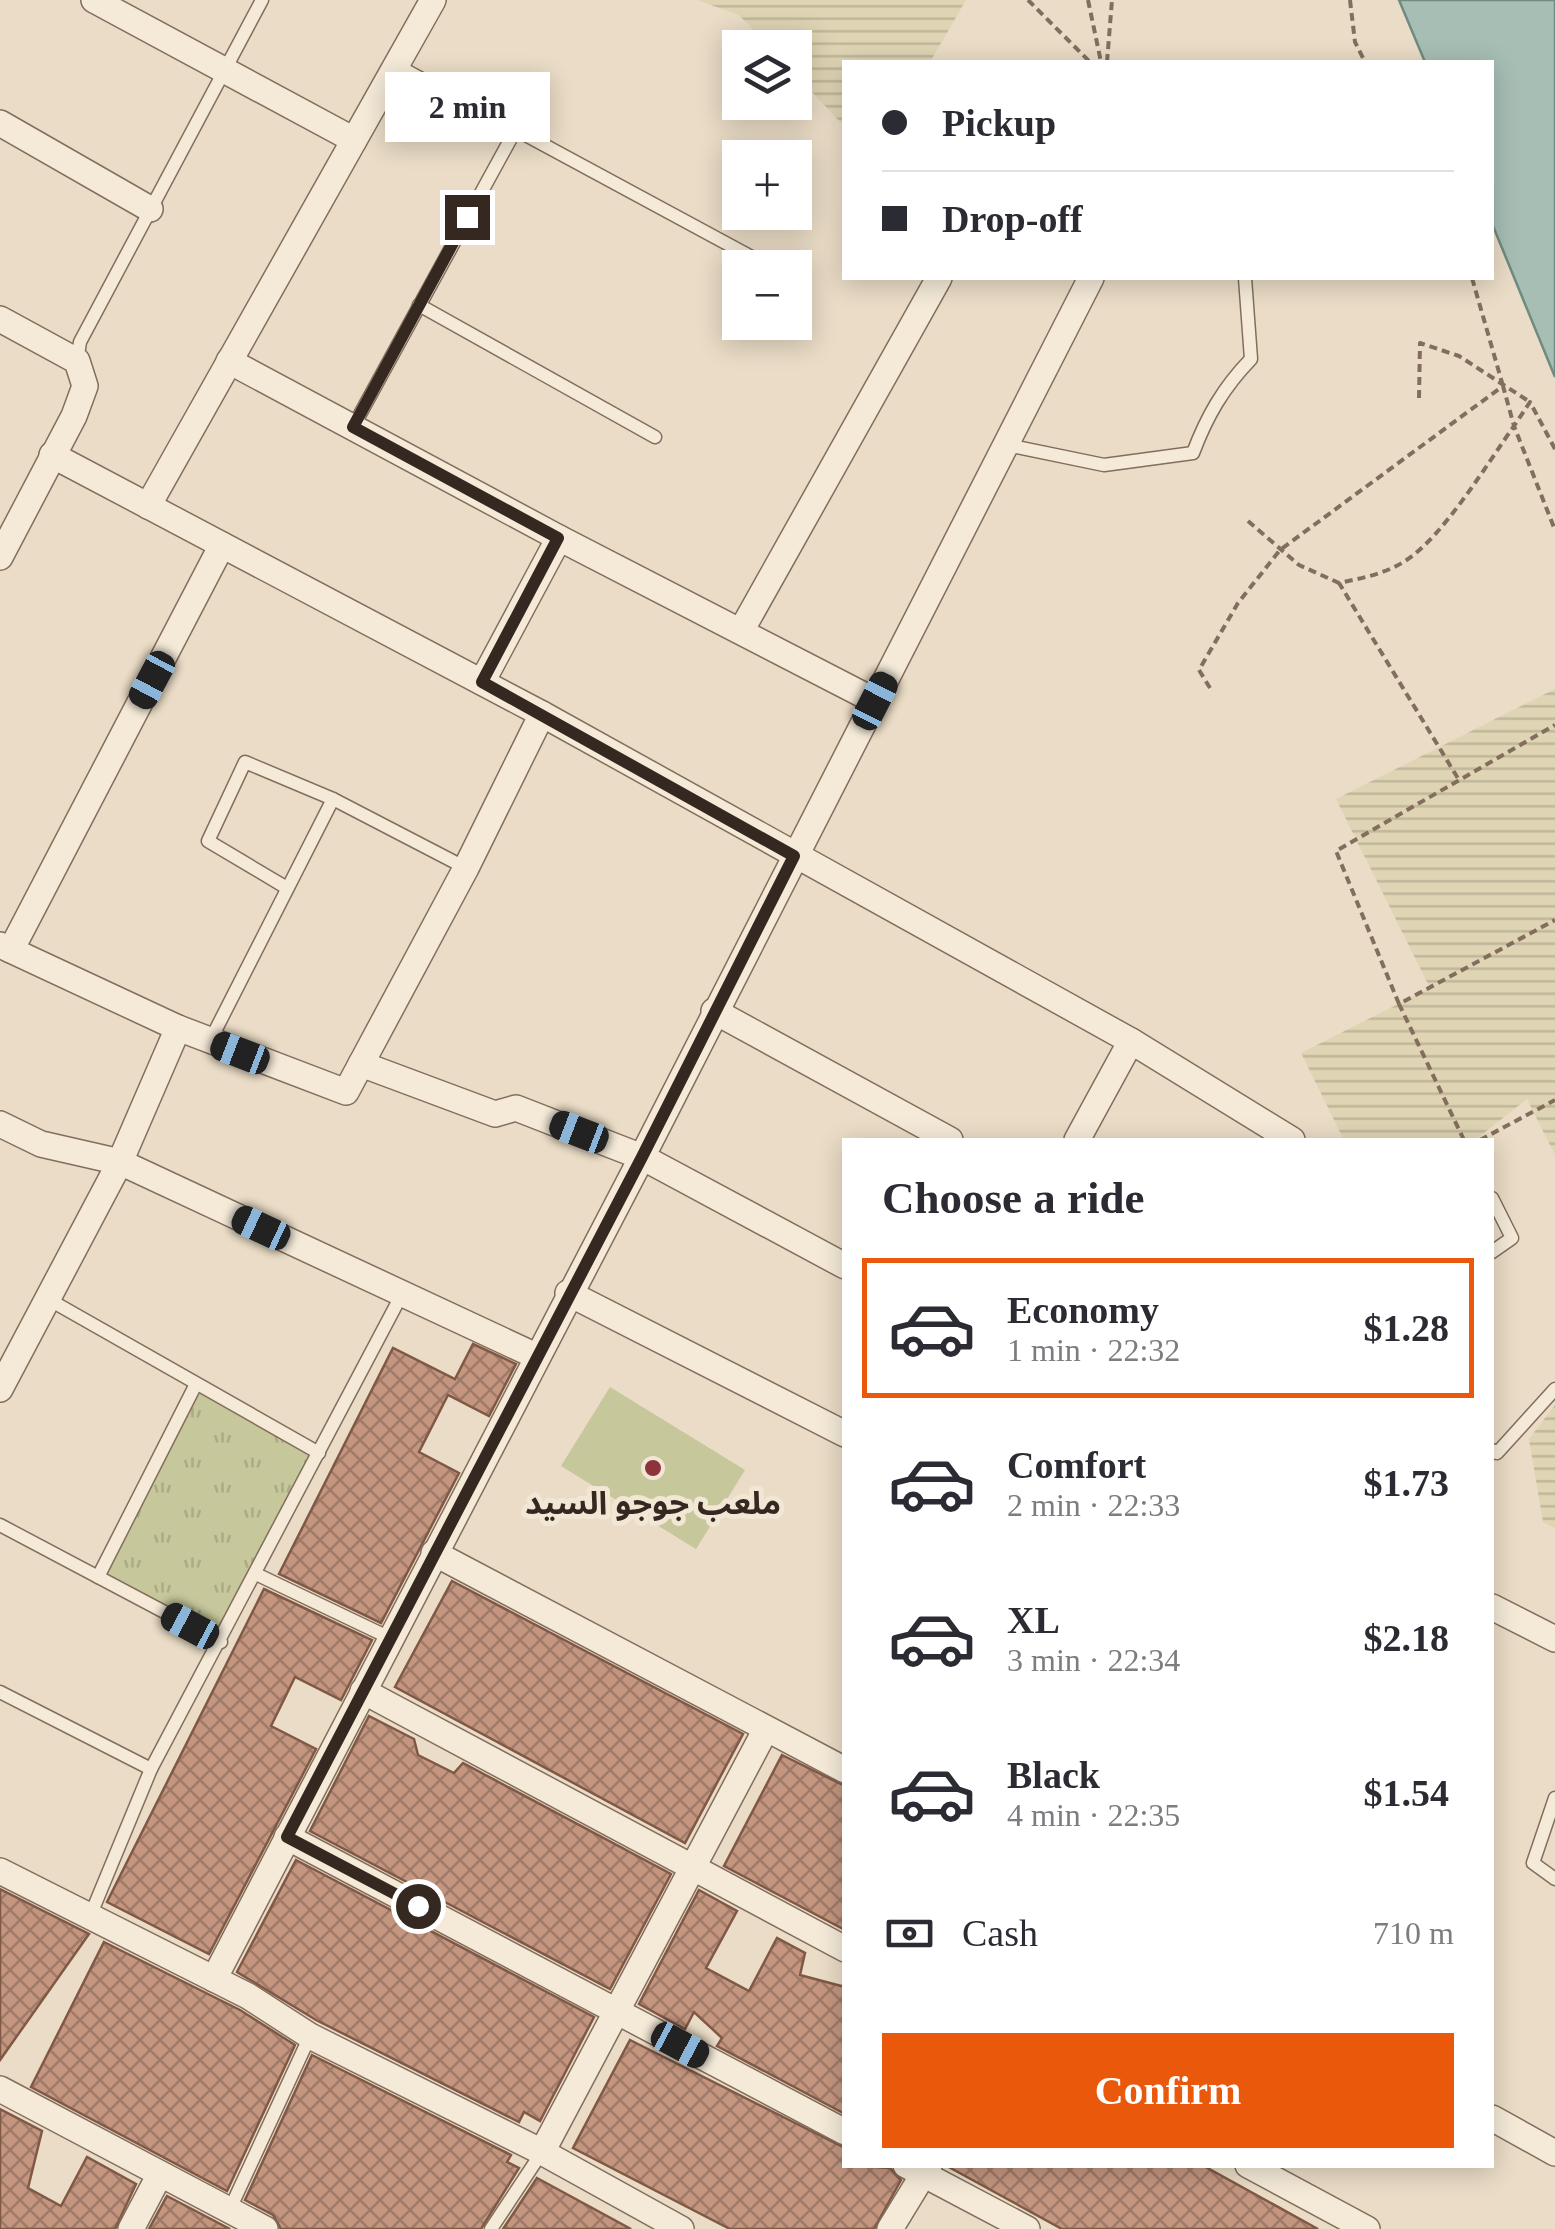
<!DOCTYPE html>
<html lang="en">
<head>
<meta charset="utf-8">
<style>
	body { margin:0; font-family:"Times New Roman","Noto Sans Arabic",serif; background:#f2f2f3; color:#2b2b33; height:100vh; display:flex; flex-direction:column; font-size:38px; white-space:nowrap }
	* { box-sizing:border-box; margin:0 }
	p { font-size:32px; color:#7c7c81 }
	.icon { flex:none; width:55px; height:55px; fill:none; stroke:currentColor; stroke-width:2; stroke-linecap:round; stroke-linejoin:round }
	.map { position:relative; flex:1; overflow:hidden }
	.side { position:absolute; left:842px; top:1138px; width:652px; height:1030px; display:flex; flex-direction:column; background:#fff; border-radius:0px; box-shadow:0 5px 25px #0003 }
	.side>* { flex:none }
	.hud { position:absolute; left:842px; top:60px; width:652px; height:220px; border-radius:0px; box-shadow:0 5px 25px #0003; display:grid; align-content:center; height:220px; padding:0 40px; background:#fff }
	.controls { position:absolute; left:722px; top:30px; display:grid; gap:20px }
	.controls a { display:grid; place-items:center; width:90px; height:90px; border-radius:0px; background:#fff; box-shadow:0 5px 25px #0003; font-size:50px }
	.end { position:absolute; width:45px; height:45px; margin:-22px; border:12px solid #352820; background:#fff; box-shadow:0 0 0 5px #fff }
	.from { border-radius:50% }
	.bubble { position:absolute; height:70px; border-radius:0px; background:#fff; box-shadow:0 5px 25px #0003; font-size:32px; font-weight:700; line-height:70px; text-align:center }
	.car { position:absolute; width:30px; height:60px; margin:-30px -15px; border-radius:12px; box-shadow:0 0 8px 2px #0007; background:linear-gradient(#222 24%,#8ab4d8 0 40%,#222 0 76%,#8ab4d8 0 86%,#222 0) }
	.hud b { display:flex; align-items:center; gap:35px; height:95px; font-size:38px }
	.hud b+b { border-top:2px solid #e1e1e2 }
	.hud i { width:25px; height:25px; background:#2b2b33 }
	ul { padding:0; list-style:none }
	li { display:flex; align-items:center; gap:30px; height:140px; margin:0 20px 15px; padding:0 20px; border:5px solid transparent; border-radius:0px }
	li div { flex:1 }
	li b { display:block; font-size:38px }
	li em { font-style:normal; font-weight:700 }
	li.current { border-color:#ea580c }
	li>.icon { width:90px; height:90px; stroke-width:1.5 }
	h2 { padding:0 40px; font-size:45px; line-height:120px }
	.pay { display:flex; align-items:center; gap:25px; height:110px; padding:0 40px; font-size:38px }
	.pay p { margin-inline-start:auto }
	.cta { display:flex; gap:20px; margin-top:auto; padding:20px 40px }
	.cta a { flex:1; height:115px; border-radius:0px; background:#ea580c; color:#fff; font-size:40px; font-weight:700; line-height:115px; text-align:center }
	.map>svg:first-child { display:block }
</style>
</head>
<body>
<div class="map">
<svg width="1555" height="2229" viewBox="0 0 1555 2229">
	<defs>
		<pattern id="farmland-rules" width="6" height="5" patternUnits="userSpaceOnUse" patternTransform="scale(2.5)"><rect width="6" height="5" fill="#dfd4b4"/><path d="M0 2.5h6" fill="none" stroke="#c0b69a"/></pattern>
		<pattern id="park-tufts" width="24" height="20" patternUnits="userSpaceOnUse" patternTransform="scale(2.5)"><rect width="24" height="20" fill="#c6c79b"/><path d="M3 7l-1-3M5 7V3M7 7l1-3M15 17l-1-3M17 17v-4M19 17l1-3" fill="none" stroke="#abab85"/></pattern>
		<pattern id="building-cross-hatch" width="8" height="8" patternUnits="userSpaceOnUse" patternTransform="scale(2.5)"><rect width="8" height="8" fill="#c4967f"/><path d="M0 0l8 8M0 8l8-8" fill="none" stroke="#a07a68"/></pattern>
	</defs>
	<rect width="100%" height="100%" fill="#eadcc6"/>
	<!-- farmland -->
	<g fill="url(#farmland-rules)">
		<polygon points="697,0 966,0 930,62 845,62 845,127 795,74 795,48 770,47 739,15"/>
		<polygon points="1555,689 1555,1155 1527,1099 1475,1140 1344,1140 1301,1053 1430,988 1336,799"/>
		<polygon points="1555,1405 1555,1528 1543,1522 1529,1439"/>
	</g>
	<!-- grass -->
	<polygon fill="#c6c79b" points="610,1387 745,1470 696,1549 561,1466"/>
	<!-- park -->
	<polygon fill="url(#park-tufts)" points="196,1384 319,1453 221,1642 98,1577"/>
	<!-- water -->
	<polygon fill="#a7beb5" stroke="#6f8b82" stroke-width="2.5" points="1399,0 1555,0 1555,377 1493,226 1492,62 1425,62"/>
	<!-- building -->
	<g fill="url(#building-cross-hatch)" stroke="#805846" stroke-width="2.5">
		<polygon points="473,1344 516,1364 489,1416 448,1395 419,1452 459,1473 381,1623 279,1574 393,1348 455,1379"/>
		<polygon points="452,1581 743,1734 685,1843 395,1687"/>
		<polygon points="264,1589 372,1640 341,1700 295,1677 271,1726 316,1749 209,1954 107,1902"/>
		<polygon points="369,1716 414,1739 418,1755 454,1773 463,1763 671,1874 610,1989 310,1831"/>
		<polygon points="782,1755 845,1786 845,1930 724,1866"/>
		<polygon points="296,1860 594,2017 540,2121 524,2112 519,2122 316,2020 237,1972"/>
		<polygon points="0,1889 89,1934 0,2060"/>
		<polygon points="699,1890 737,1911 706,1968 749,1991 777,1938 805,1953 800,1975 845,1987 845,2114 717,2046 722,2038 694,2012 685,2029 639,2004"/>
		<polygon points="104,1942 240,2010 295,2045 227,2191 31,2087"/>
		<polygon points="630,2040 845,2148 845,2165 890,2168 901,2180 874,2229 730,2229 573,2148"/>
		<polygon points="312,2055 511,2155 507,2162 519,2168 481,2229 281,2229 273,2215 245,2200"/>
		<polygon points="0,2109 42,2131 28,2188 61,2206 87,2157 136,2184 115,2229 0,2229"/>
		<polygon points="945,2165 1202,2165 1318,2229 1062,2229"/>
		<polygon points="537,2178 631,2229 503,2229"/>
		<polygon points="167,2196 230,2229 149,2229"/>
	</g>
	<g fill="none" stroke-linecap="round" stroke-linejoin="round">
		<!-- service casing -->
		<g stroke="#836e5d" stroke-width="15">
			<g id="service">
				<polyline points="396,65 772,268"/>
				<polyline points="419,305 655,437"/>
				<polyline points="77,361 80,342 262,0"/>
				<polyline points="353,427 516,129"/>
				<path d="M 1007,445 L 1104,465 L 1193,453 C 1207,416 1223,388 1251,359 L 1245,278"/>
				<polyline points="287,888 208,841 245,762 333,799 466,868"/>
				<polyline points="210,1041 333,799"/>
				<polyline points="1492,1198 1512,1238 1492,1252"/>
				<polyline points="48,1299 319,1453"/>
				<polyline points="1492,1450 1497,1453 1555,1389"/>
				<polyline points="0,1525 221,1642"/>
				<polyline points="256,1574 390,1638"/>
				<polyline points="98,1577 196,1384"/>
				<polyline points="0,1692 151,1769"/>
				<polyline points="1555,1798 1533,1863 1555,1879"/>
				<polyline points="91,1914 151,1769 402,1294"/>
				<polyline points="230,2209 310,2036"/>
				<polyline points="491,2229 542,2152"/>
			</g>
		</g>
		<!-- minor casing -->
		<g stroke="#836e5d" stroke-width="28">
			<g id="minor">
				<polyline points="94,0 354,140"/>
				<polyline points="0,123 150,209"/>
				<polyline points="0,319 77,361 85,386 74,416 0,557"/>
				<polyline points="229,361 559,538 875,701"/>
				<polyline points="52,455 542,714 1131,1041 1292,1140"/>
				<polyline points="148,506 433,0"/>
				<polyline points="741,631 939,278"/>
				<polyline points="482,682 559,538"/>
				<polyline points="0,945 178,1028 346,1092 361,1064 495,1114 516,1108 642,1157 845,1266"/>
				<polyline points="11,950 222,545"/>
				<polyline points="714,1011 950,1140"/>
				<polyline points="361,1064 466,868 542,714"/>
				<polyline points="0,1124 41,1144 120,1162 536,1356"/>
				<polyline points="1077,1140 1131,1041"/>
				<polyline points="568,1293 845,1434"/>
				<polyline points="0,1389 120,1162 178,1028"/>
				<polyline points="434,1553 845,1770"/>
				<polyline points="1492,1607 1555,1639"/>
				<polyline points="363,1691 845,1949"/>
				<polyline points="287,1837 845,2132"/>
				<polyline points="0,1871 248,1996 310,2036 542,2152 681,2229"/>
				<polyline points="214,1979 642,1157 1091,278"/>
				<polyline points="0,2089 265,2229"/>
				<polyline points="1492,2118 1555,2153"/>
				<polyline points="542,2152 766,1729"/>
				<polyline points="906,2165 1027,2229"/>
				<polyline points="1248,2165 1367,2229"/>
				<polyline points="131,2229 160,2174"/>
				<polyline points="890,2229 929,2165"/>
			</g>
		</g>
		<!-- path -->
		<g stroke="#836e5d" stroke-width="4" stroke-dasharray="8 5" stroke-linecap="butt">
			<polyline points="1028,0 1090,62"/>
			<polyline points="1088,0 1101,62"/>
			<polyline points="1350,0 1355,42 1365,62"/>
			<polyline points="1107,62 1112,0"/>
			<polyline points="1472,278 1503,386"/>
			<polyline points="1419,398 1420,343 1459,356 1530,402"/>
			<polyline points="1555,449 1530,402 1514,426 1555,530"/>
			<polyline points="1248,521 1299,565 1339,583"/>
			<path d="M 1210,688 L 1199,670 L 1238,603 L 1280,550 L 1503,386 L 1514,426 C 1487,464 1443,537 1405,561 C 1385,574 1362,578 1339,583 L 1459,780"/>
			<polyline points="1399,1004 1336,851 1555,725"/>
			<polyline points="1464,1140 1399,1004 1555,920"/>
			<polyline points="1480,1140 1555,1100"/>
		</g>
		<!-- service -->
		<use href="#service" stroke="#f5ead8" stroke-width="12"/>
		<!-- minor -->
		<use href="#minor" stroke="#f5ead8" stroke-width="25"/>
	</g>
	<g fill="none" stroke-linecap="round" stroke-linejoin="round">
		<!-- route -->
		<polyline stroke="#352820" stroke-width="12" points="418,1906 287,1837 642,1157 794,856 482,682 558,538 353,427 467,217"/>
	</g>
	<!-- markers -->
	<circle fill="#8d333c" stroke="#f2e7d5" stroke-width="4" cx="653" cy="1468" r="10"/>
	<g text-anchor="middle" stroke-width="10" stroke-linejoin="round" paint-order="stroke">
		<!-- poi labels -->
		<g font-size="32" font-weight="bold" fill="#352820" stroke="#f2e7d5">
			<text x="653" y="1514">ملعب جوجو السيد</text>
		</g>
	</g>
</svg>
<div class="controls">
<a><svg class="icon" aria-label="layers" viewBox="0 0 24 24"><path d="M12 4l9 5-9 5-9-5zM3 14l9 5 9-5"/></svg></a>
<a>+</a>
<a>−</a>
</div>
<i class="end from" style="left:418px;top:1906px"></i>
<i class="end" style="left:467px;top:217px"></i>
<div class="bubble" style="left:385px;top:72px;width:165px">2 min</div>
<i class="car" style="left:152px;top:680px;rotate:208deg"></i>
<i class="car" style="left:875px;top:701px;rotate:27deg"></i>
<i class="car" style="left:240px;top:1053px;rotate:291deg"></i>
<i class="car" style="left:579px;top:1132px;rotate:291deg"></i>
<i class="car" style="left:261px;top:1228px;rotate:295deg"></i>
<i class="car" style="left:190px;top:1626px;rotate:298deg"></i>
<i class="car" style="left:680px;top:2045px;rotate:118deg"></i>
<div class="hud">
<b><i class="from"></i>Pickup</b>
<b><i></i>Drop-off</b>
</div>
<section class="side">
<h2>Choose a ride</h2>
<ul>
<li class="current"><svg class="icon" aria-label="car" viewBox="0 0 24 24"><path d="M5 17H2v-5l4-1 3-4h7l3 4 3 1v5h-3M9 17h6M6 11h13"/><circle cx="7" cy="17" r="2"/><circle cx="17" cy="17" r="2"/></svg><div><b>Economy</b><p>1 min · 22:32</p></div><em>$1.28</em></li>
<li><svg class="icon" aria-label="car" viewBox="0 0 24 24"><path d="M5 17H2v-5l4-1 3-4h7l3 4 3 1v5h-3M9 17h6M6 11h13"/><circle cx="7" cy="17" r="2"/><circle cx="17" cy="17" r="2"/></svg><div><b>Comfort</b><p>2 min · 22:33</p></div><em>$1.73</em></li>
<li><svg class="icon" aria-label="car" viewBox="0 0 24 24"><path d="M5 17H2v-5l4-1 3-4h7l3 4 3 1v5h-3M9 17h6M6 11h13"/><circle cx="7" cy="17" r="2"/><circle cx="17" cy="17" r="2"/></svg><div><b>XL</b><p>3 min · 22:34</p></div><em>$2.18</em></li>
<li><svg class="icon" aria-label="car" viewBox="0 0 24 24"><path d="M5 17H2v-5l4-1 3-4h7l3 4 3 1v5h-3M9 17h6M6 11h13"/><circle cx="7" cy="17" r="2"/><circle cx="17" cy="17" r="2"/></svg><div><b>Black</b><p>4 min · 22:35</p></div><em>$1.54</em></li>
</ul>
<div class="pay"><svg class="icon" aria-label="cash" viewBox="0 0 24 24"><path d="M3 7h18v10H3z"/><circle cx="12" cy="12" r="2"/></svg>Cash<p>710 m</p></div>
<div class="cta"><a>Confirm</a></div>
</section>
</div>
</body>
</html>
